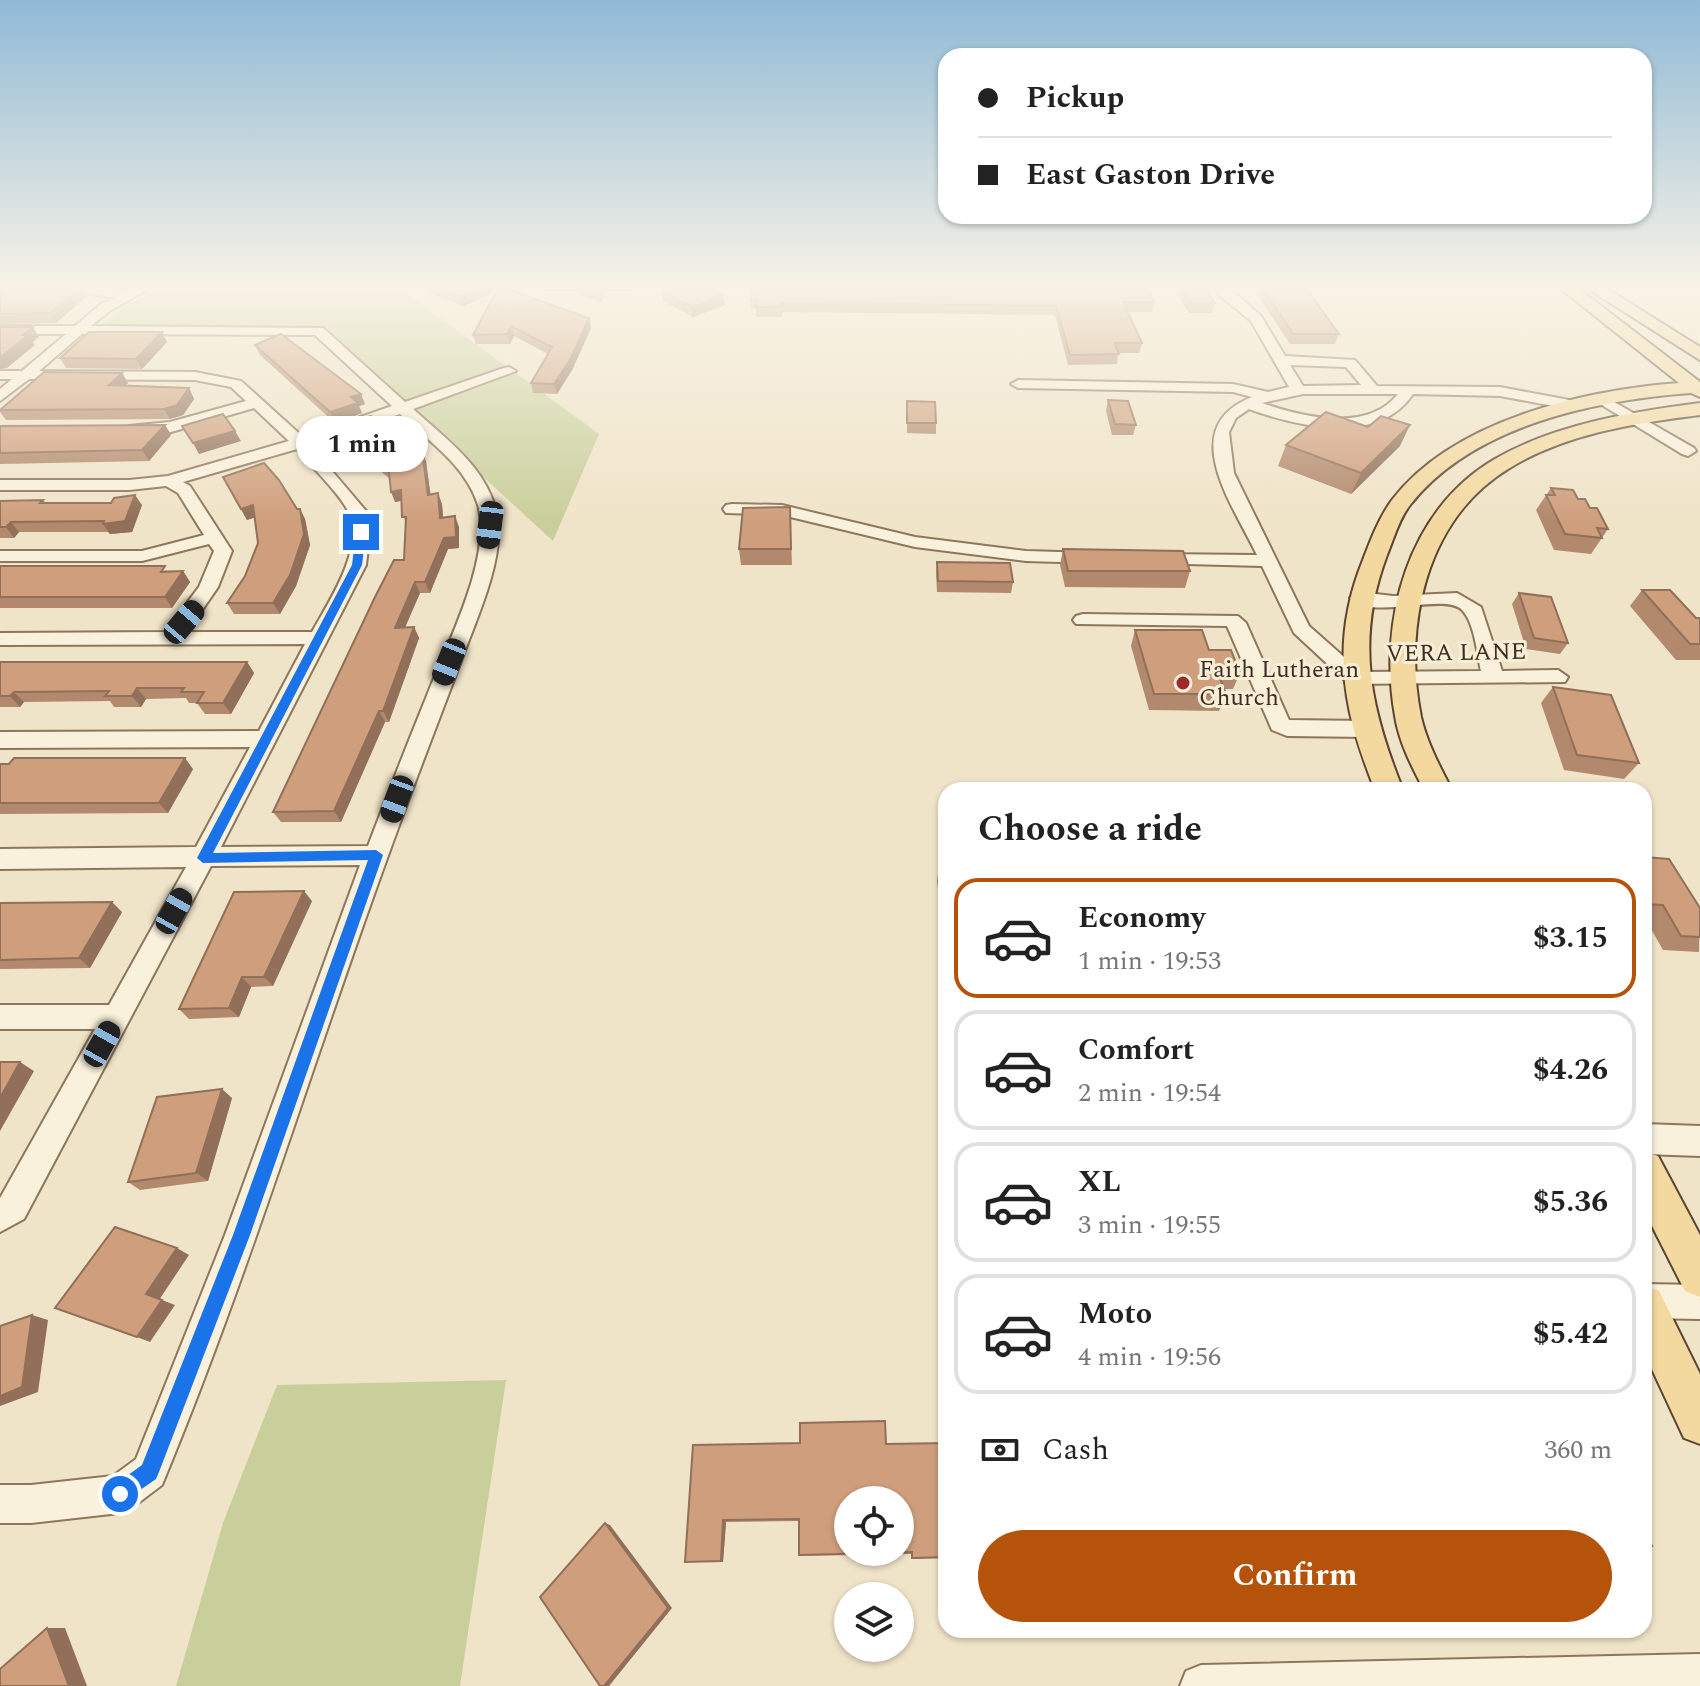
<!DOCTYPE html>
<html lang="en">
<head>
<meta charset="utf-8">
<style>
	body { margin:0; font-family:Spectral,serif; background:#f2f2f2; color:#222; height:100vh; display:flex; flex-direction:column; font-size:30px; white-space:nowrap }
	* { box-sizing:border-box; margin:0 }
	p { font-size:26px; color:#767676 }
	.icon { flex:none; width:44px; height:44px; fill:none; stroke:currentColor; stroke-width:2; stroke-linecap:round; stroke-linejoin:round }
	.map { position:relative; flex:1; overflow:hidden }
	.details { position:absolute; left:938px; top:782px; width:714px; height:856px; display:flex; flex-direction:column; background:#fff; border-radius:24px; box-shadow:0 2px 6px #0004 }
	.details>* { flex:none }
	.guide { position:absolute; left:938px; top:48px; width:714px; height:176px; border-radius:24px; box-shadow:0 2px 6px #0004; display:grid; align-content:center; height:176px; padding:0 40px; background:#fff }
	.tools { position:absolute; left:834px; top:1486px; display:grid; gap:16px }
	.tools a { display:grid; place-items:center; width:80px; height:80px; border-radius:50%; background:#fff; box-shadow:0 2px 6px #0004; font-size:40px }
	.end { position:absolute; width:36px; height:36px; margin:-18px; border:10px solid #1a73e8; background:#fff; box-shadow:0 0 0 4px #fff }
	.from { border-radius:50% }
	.bubble { position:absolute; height:56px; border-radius:28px; background:#fff; box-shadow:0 2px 6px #0004; font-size:26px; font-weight:700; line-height:56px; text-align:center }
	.car { position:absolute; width:24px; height:48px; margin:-24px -12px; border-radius:10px; box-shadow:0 0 6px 2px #0007; background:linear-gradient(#222 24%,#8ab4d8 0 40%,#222 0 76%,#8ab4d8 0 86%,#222 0) }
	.guide b { display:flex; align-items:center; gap:28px; height:76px; font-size:30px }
	.guide b+b { border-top:2px solid #e0e0e0 }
	.guide i { width:20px; height:20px; background:#222 }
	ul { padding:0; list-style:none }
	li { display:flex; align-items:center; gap:24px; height:120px; margin:0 16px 12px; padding:0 24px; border:4px solid #e0e0e0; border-radius:24px }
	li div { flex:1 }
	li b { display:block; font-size:30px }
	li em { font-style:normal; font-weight:700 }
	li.selected { border-color:#b45309 }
	li>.icon { width:72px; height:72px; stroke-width:1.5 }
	h2 { padding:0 40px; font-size:36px; line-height:96px }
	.pay { display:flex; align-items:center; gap:20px; height:88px; padding:0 40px; font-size:30px }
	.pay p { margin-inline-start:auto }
	.button { display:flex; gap:16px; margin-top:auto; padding:16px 40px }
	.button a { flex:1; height:92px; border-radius:48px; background:#b45309; color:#fff; font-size:32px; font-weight:700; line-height:92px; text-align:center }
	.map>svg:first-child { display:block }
</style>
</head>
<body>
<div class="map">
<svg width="1700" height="1686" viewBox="0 0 1700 1686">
	<rect width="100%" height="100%" fill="#f0e4c8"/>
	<!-- green -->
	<g fill="#c9cf9b">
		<polygon points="166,285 395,285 599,434 553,541 320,327 97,328 125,306"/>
		<polygon points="506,1380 460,1686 176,1686 223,1523 277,1385"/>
	</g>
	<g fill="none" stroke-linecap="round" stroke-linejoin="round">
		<!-- minor casing -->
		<g stroke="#8d765c" stroke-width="4">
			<g id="minor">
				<polygon points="0,285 11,285 0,290"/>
				<path d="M 54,285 L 83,285 L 126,292 L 140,285 L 156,285 L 111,310 L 91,326 L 323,328 L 405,402 L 504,368 L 509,367 L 516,371 L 413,409 C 448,441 492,471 498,522 C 503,562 475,623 461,661 C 437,725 412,789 389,853 C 312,1064 248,1278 162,1485 L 133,1507 L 120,1513 L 31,1523 L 0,1523 L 0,1485 L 31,1485 L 113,1476 L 136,1459 L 225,1235 L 360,865 L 211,866 L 24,1219 L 0,1232 L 0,1198 L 95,1029 L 0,1029 L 0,1005 L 109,1005 L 186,867 L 0,869 L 0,849 L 196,847 L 250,747 L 0,748 L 0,732 L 259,731 L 305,644 L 0,645 L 0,633 L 165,632 L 199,587 L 214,551 L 209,544 L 142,561 L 0,561 L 0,551 L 142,551 L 204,535 L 178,493 L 166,486 L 129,490 L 0,490 L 0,480 L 129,480 L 168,476 L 289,441 L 254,408 L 171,432 L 129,432 L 129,426 L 170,422 L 246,401 L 231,387 L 195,380 L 29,379 L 0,401 L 0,389 L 12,379 L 0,379 L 0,371 L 22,371 L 66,334 L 0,334 L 0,326 L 75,326 L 101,304 L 115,298 L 60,289 ZM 82,334 L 315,335 L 392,406 L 303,437 L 241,381 L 195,372 L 39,371 ZM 400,414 C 429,441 466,466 478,505 C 493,558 445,648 426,698 C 406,747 387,796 368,846 L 221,847 L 366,565 L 370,532 L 366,511 L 310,445 ZM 297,449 C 311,467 338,491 348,511 C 366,547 329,601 312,632 L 187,632 L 218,587 L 232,551 L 190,486 L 183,482 Z"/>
				<polygon points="538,285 638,285 632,289 544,289"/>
				<path d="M 1214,285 L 1226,285 L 1261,316 L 1285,356 L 1355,360 L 1377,386 L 1500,387 L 1580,402 L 1583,405 L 1575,410 L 1500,396 L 1413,394 C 1378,446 1299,427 1249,409 L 1236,418 L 1229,432 L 1234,473 L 1309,626 L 1361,672 L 1481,671 C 1477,654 1475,625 1463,611 C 1447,591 1372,622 1350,598 L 1359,592 L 1393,596 L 1457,593 L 1481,607 L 1502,671 L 1558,670 L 1568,677 L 1565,682 L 1349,684 L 1294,633 L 1262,566 L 1148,563 L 1145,559 L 1148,555 L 1154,554 L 1257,555 C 1233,505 1175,427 1252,397 L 1233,392 L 1018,388 L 1011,384 L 1018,380 L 1233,384 L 1268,392 L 1289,387 L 1251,321 L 1220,296 ZM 1290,365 L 1346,367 L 1361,385 L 1303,386 ZM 1303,394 L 1398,394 C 1368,433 1302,417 1262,403 Z"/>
				<polygon points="1602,395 1694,448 1696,451 1688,456 1682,454 1597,402 1595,399"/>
				<polygon points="732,504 782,505 915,537 1026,551 1093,553 1102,558 1093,563 1026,561 915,547 782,515 726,513 723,509 726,505"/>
				<polygon points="1083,614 1238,616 1246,623 1289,720 1367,721 1375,724 1378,729 1375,734 1367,737 1287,736 1272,730 1227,626 1076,624 1073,620 1076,616"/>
				<polygon points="1644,1124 1700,1126 1700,1156 1644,1154"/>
				<polygon points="1644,1284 1700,1285 1700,1319 1644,1318"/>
				<polygon points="1700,1654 1700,1686 1180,1686 1186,1671 1201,1665"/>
			</g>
		</g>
		<!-- major casing -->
		<g stroke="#5b4430" stroke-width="4">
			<g id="major">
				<path d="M 1556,285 L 1574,285 L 1700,382 L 1700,397 L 1691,393 C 1596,400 1473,425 1410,505 C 1399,519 1394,538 1387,555 C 1355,640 1370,708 1403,790 L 1375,790 C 1363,760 1352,729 1347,697 C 1339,650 1345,604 1363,560 C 1371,539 1379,518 1392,500 C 1453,420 1585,390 1679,383 Z"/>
				<polygon points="1582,285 1601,285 1700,347 1700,360"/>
				<path d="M 1700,403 L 1700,415 C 1635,423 1564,434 1508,469 C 1425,520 1403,627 1421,717 C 1427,743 1440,767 1452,790 L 1424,790 C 1412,767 1399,742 1395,716 C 1378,622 1407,510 1495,459 C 1556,424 1631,412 1700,403 Z"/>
				<polygon points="1644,1151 1658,1156 1700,1235 1700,1297 1685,1291 1644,1210"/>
				<polygon points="1644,1285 1659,1291 1700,1374 1700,1444 1684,1438 1644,1352"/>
			</g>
		</g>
		<!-- minor -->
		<use href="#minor" fill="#faf1dc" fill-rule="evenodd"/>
		<!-- major -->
		<use href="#major" fill="#f3d9a0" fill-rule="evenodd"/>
	</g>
	<!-- wall -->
	<g fill="#b2896c">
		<polygon points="418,285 491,285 493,293 463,306 432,294"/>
		<polygon points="575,285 604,285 605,292 601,303 576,292"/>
		<polygon points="666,285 708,285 707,287 725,305 693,317 663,301 662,292"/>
		<polygon points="1171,285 1203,285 1215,303 1212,313 1189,313"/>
		<polygon points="1251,285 1298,285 1339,334 1335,344 1290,344"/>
		<polygon points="499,286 591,328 572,370 557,394 533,393 531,383 548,354 514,336 510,344 476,344 473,335"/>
		<polygon points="0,288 86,297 56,323 0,324"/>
		<polygon points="751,300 1154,302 1152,312 1128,312 1142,343 1139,353 1118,353 1117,364 1068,365 1055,315 783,312 782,317 756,317 756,309 751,309"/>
		<polygon points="167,342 142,369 66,368 60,358"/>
		<polygon points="255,345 365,404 359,406 362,413 335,423 260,355"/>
		<polygon points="122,373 128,383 124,386 189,388 194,399 183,415 170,419 6,420 0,412 0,409"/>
		<polygon points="1108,400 1136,425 1133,435 1112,435 1106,411"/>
		<polygon points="907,401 936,423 936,434 907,433"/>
		<polygon points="165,425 171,435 149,461 0,464 0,426"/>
		<polygon points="343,425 401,444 426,461 430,494 442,504 443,518 459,527 459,548 448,549 430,593 420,593 405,628 414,627 419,638 389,722 385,722 341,822 281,822 273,812 404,560 406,526 401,501 395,502 390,479 350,446"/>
		<polygon points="1368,427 1400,446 1351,494 1278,466 1286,445"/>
		<polygon points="223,477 297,509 300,509 305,519 310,545 296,586 280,614 234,614 227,603 245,576 258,543 255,517 247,520"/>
		<polygon points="1551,488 1578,499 1590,508 1608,529 1591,554 1554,550 1536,510"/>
		<polygon points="43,500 46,503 142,505 132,532 110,534 108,532 19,532 14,538 0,538 0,501"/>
		<polygon points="790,507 792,565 741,565 739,549"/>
		<polygon points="1063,549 1190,571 1185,588 1065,587 1060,565"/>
		<polygon points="937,563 1013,582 1011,593 937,592 936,573"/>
		<polygon points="0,566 183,571 190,582 172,608 0,608"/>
		<polygon points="1642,590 1696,618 1700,618 1700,660 1676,660 1630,606"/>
		<polygon points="1519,593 1568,643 1560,654 1526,649 1512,604"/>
		<polygon points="1135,630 1209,650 1240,673 1233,689 1224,689 1226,694 1219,711 1149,710 1131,646"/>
		<polygon points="0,662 247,662 254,673 231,714 205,714 197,703 189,703 186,698 146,699 141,707 114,707 110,701 24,702 20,707 0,707"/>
		<polygon points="1553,687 1639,763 1624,779 1564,770 1541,703"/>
		<polygon points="0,764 193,769 168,813 0,814"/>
		<polygon points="1644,857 1700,908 1699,952 1663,950 1646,920 1644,920"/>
		<polygon points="939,866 946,866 946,909 940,909 937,881"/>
		<polygon points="312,901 273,986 251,987 239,1017 189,1019 179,1009"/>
		<polygon points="0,903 122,912 90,968 0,969"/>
		<polygon points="232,1098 208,1181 140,1190 128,1182"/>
		<polygon points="946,1443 946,1558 911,1559 911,1554 800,1556 799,1555 799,1521 726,1522 723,1562 685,1562 693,1445"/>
	</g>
	<!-- shaded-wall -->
	<g fill="#916f58">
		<polygon points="487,285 491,285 493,293 463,306 460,296"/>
		<polygon points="602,285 604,285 605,292 601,303 599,294"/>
		<polygon points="81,288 86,297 56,323 50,313"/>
		<polygon points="724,295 725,305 693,317 692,307"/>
		<polygon points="589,318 591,328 572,370 557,394 554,384"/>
		<polygon points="511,326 514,336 510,344 507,334"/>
		<polygon points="33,327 39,337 33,342 35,345 7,368 0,369 0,358"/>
		<polygon points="162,332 167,342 142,369 136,359"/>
		<polygon points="122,373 128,383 115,396 109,385"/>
		<polygon points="189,388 194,399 183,415 170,419 164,409"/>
		<polygon points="361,394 365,404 359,406 362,413 335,423 330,412 351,397"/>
		<polygon points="165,425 171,435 149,461 142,450"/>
		<polygon points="1410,425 1400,446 1351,494 1361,473"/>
		<polygon points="235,431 241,441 199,454 193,443"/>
		<polygon points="422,451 426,461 432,505 428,495"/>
		<polygon points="401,490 405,500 395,502 391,492"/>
		<polygon points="438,493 442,504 444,529 440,518"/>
		<polygon points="135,495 142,505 132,532 110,534 103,524"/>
		<polygon points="253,505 259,516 247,520 241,509"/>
		<polygon points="300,509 305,519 310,545 296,586 280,614 273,603"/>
		<polygon points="455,516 459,527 459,548 448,549 430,593 425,582"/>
		<polygon points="11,522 19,532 14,538 6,527"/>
		<polygon points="183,571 190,582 172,608 165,597"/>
		<polygon points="415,582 420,593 400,638 395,628"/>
		<polygon points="414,627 419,638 389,722 383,711"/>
		<polygon points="247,662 254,673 231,714 223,703"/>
		<polygon points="137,688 146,699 141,707 132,696"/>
		<polygon points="14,692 24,702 20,707 10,696"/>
		<polygon points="379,711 385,722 341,822 334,811"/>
		<polygon points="185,758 193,769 168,813 159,803"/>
		<polygon points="304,891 312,901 273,986 264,977"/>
		<polygon points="112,902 122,912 90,968 79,958"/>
		<polygon points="242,977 251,987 239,1017 229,1008"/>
		<polygon points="20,1062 34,1071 0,1131 0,1098"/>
		<polygon points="222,1089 232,1098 208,1181 196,1173"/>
		<polygon points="177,1248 189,1255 159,1300 146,1294"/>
		<polygon points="162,1300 175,1305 150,1342 137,1337"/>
		<polygon points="32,1315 48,1320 38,1392 0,1406 0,1396"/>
		<polygon points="723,1520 726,1522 723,1562 721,1561"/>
		<polygon points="605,1523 610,1525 672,1608 609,1686 604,1686"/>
		<polygon points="47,1628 65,1628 87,1686 69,1686"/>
	</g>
	<!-- building -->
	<g fill="#cf9f7d" stroke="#916f58" stroke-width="2" fill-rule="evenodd">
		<polygon points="429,285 487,285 460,296"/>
		<polygon points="579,285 602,285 599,294"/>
		<polygon points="666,285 702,285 724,295 692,307 662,292"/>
		<polygon points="753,285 1146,285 1154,302 1123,302 1142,343 1114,343 1119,354 1070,355 1056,306 782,303 782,307 756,307 757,300 751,300"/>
		<polygon points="1180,285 1203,285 1215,303 1191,303"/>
		<polygon points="1260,285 1298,285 1302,290 1307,290 1339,334 1293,334"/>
		<polygon points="499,286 589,318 570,360 554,384 531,383 552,347 511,326 507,334 473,335"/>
		<polygon points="0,288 81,288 50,313 0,314"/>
		<polygon points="0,327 33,327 23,335 28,335 0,358"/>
		<polygon points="89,332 162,332 136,359 60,358"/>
		<polygon points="281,334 361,394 351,397 358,403 330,412 255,345"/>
		<polygon points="44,372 122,373 109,385 189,388 177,405 164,409 0,410"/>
		<polygon points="1108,400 1128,401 1136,425 1115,424"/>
		<polygon points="907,401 935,402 936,423 907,423"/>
		<polygon points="1326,412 1368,427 1381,416 1410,425 1361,473 1286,445"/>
		<polygon points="223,414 235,431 193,443 182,426"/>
		<polygon points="371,416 401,444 408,442 422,451 428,495 438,493 440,518 455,516 456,537 444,538 425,582 415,582 395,628 414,627 383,711 379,711 334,811 273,812 375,597 394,560 404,560 406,517 402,517 401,490 391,492 389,472 346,435 351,434 343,425"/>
		<polygon points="165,425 142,450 0,453 0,426"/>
		<polygon points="264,463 279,480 297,509 300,509 304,534 290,575 273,603 227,603 245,576 258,543 253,505 241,509 223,477"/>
		<polygon points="1551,488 1573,490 1578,499 1585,499 1590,508 1597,508 1608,529 1597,528 1602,538 1565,534 1546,495 1555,495"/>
		<polygon points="135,495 125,521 103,524 104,521 11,522 6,527 0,527 0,501 43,500 40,503 111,503 114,498"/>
		<polygon points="790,507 791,549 739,549 743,508"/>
		<polygon points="1063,549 1183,551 1190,571 1068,571"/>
		<polygon points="937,562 1010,563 1013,582 938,581"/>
		<polygon points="0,566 165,566 161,572 183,571 165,597 0,597"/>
		<polygon points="1642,590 1670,590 1696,618 1700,618 1700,644 1690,644"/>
		<polygon points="1519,593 1551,597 1568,643 1534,638"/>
		<polygon points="1135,630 1202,630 1209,650 1231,650 1240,673 1218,673 1226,694 1154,694"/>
		<polygon points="0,662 247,662 223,703 197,703 204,692 181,692 184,688 137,688 132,696 105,696 109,691 14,692 10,696 0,696"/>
		<polygon points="1553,687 1611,695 1639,763 1577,755"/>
		<polygon points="14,758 185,758 159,803 0,803 0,764 9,764"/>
		<polygon points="1644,857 1669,859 1700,908 1700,937 1681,936 1663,905 1644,904"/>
		<polygon points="939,866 946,866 946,895 942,895"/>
		<polygon points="304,891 264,977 242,977 229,1008 179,1009 234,892"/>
		<polygon points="112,902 79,958 0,960 0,903"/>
		<polygon points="0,1062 20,1062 0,1098"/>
		<polygon points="222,1089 196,1173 128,1182 157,1097"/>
		<polygon points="115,1227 177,1248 146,1294 162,1300 137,1337 55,1308"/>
		<polygon points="32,1315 22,1387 0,1396 0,1326"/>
		<path d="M 885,1421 L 886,1444 L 946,1443 L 946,1557 L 912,1558 L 912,1552 L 799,1555 L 799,1519 L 723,1520 L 721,1561 L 685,1562 L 693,1445 L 800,1443 L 800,1423 ZM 848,1500 L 900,1500 L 900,1552 L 848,1552 Z"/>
		<polygon points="605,1523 668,1608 604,1686 600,1686 540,1597"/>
		<polygon points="1644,1528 1652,1546 1644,1546"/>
		<polygon points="47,1628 69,1686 0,1686 0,1669"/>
	</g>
	<!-- sky -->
	<linearGradient id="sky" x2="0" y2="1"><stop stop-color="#8fbad6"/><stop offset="0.55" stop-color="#f8f3e6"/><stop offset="1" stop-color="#f8f3e6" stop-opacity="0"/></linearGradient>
	<rect width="1700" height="521" fill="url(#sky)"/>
	<!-- route -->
	<polygon fill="#1a73e8" points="361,529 366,532 362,565 213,853 376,850 383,855 250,1235 159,1472 156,1479 120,1504 113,1501 110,1494 113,1486 142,1465 233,1235 368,860 203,863 197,858 352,565 356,532"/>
	<!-- markers -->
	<circle fill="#9e2a2b" stroke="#f7eed8" stroke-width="3" cx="1183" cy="683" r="8"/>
	<g text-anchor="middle" stroke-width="6" stroke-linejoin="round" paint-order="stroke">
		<!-- street labels -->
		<g font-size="24" fill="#3d2e20" stroke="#f7eed8">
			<text transform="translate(1456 652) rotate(-1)" y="8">VERA LANE</text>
		</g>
		<!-- poi labels -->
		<g font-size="24" fill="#3d2e20" stroke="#f7eed8" text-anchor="start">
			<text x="1199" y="677">Faith Lutheran<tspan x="1199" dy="28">Church</tspan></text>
		</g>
	</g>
</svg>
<div class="tools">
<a><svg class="icon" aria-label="locate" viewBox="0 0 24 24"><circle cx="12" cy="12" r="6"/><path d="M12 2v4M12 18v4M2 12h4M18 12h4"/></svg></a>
<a><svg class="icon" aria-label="layers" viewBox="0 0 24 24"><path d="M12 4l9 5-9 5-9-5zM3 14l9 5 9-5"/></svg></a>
</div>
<i class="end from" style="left:120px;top:1494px"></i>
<i class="end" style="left:361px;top:532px"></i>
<div class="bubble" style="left:296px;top:416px;width:132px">1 min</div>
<i class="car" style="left:490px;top:525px;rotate:187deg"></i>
<i class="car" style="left:184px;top:622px;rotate:40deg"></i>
<i class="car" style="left:449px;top:662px;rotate:202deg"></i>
<i class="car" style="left:397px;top:799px;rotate:200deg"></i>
<i class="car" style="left:174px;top:911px;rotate:29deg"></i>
<i class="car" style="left:102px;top:1044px;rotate:29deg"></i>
<div class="guide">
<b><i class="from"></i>Pickup</b>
<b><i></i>East Gaston Drive</b>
</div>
<section class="details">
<h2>Choose a ride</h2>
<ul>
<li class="selected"><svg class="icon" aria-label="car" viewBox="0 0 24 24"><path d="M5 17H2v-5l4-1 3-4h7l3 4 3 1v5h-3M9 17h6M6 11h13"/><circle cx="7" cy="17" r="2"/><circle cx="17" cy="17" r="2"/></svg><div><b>Economy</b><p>1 min · 19:53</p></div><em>$3.15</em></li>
<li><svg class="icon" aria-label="car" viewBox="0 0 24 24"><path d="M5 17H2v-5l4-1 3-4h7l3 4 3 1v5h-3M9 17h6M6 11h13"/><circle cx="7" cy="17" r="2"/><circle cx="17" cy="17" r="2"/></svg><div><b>Comfort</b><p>2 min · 19:54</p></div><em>$4.26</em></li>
<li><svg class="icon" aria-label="car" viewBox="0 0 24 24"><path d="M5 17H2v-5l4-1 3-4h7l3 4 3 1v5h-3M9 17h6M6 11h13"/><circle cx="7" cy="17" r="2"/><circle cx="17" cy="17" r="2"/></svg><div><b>XL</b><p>3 min · 19:55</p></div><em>$5.36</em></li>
<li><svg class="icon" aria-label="car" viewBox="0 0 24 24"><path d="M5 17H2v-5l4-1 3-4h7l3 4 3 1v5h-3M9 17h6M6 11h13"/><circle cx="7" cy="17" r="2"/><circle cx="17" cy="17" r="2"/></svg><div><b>Moto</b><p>4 min · 19:56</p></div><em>$5.42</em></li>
</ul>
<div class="pay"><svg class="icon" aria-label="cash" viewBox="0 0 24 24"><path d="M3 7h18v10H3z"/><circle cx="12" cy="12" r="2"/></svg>Cash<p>360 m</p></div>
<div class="button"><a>Confirm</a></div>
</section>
</div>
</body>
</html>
